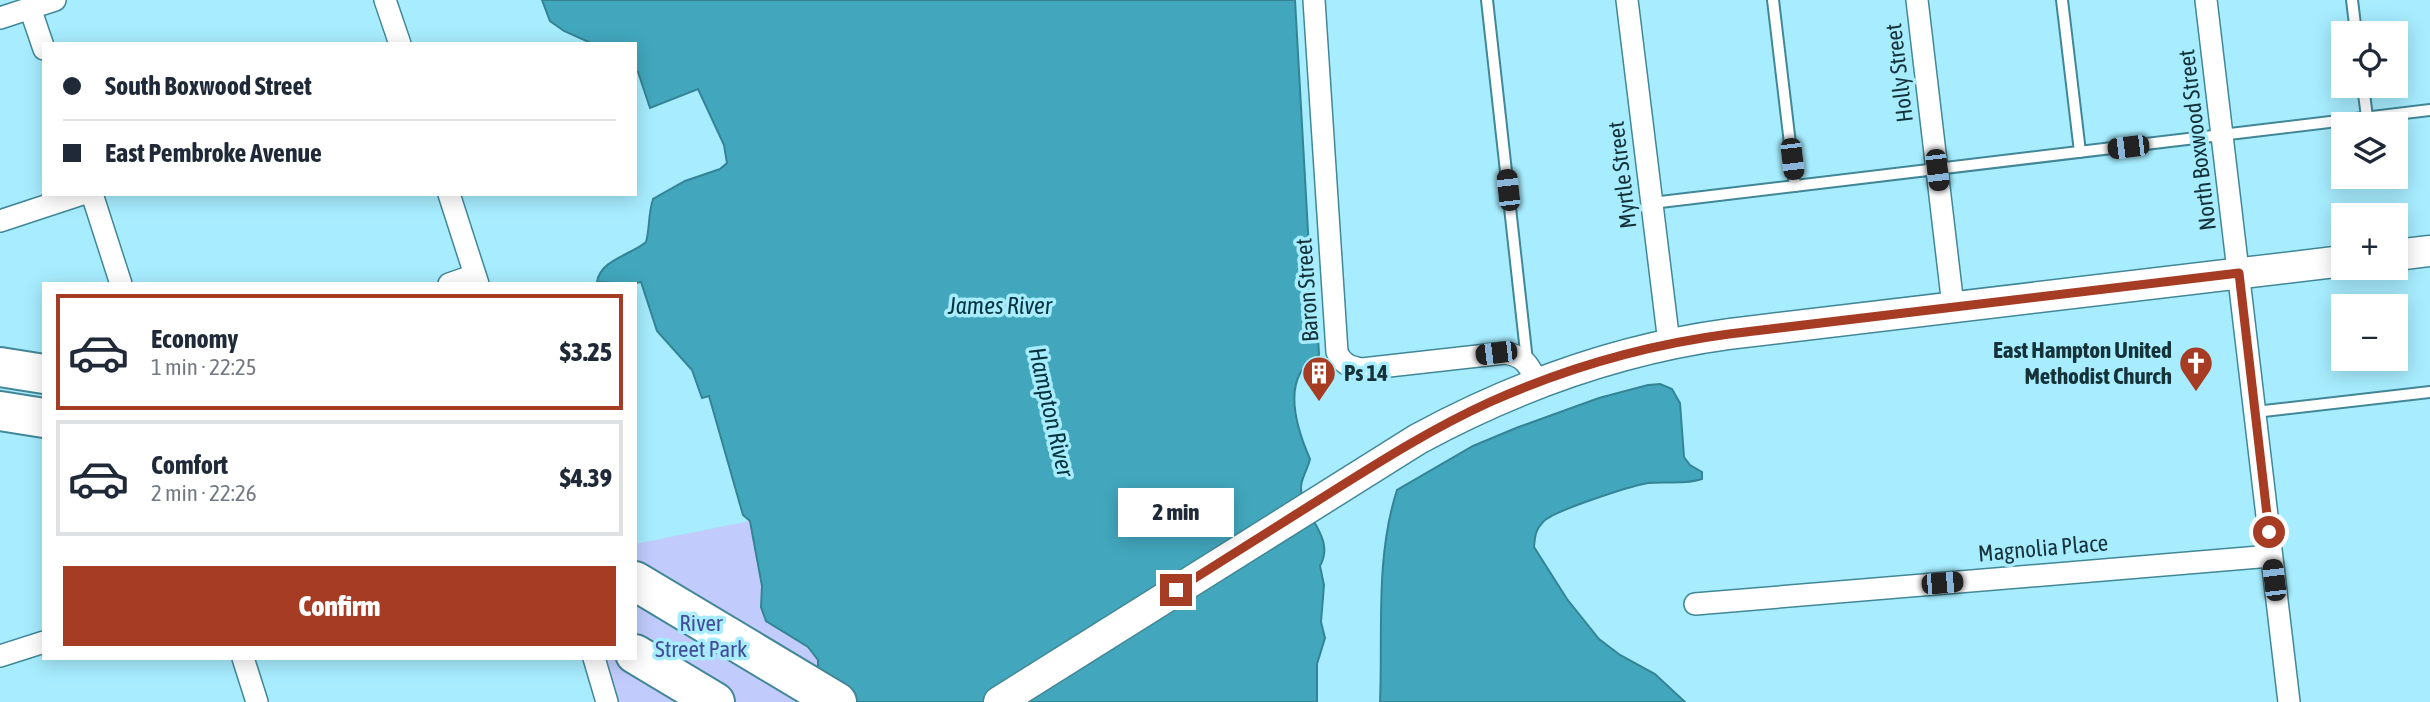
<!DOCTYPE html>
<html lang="en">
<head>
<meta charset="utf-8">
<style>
	body { margin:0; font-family:"Asap Condensed",sans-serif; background:#f6f6f7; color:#1f2937; height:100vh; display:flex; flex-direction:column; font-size:26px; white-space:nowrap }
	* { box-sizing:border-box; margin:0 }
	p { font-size:23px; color:#747a83 }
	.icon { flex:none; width:38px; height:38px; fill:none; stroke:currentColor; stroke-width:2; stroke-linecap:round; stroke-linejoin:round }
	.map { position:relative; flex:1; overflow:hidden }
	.drawer { position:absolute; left:42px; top:282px; width:595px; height:378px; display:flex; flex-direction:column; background:#fff; border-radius:0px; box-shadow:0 4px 18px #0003 }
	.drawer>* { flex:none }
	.banner { position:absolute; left:42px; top:42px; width:595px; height:154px; border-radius:0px; box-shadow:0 4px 18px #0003; display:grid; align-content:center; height:154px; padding:0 21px; background:#fff }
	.controls { position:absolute; left:2331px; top:21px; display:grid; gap:14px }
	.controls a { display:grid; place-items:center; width:77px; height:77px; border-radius:0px; background:#fff; box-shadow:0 4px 18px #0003; font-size:35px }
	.end { position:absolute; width:32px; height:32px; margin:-16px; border:9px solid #a53c23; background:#fff; box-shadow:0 0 0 4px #fff }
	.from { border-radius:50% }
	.bubble { position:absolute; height:49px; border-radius:0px; background:#fff; box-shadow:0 4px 18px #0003; font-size:23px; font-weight:800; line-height:49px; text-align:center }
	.car { position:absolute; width:21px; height:42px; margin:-21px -10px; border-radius:9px; box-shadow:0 0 5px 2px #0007; background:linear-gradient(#222 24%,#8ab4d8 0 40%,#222 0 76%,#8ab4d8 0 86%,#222 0) }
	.banner b { display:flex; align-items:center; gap:24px; height:66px; font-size:26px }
	.banner b+b { border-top:2px solid #e0e1e3 }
	.banner i { width:18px; height:18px; background:#1f2937 }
	ul { padding:12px 0 0; list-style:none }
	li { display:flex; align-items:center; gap:21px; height:116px; margin:0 14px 10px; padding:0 7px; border:4px solid #e0e1e3; border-radius:0px }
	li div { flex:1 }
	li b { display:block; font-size:26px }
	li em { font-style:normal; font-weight:800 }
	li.selected { border-color:#a53c23 }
	li>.icon { width:63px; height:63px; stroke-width:1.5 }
	.button { display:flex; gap:14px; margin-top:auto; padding:14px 21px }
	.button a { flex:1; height:80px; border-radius:0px; background:#a53c23; color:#fff; font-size:28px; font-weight:800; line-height:80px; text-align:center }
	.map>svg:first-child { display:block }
</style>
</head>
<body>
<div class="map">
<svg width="2430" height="702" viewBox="0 0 2430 702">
	<rect width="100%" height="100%" fill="#a7edff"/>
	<!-- green -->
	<polygon fill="#c1ccfc" points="750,521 762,586 761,607 766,621 808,648 818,660 818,702 604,702 590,658 635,658 635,544"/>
	<!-- water -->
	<g fill="#42a7bd" stroke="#348495" stroke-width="2">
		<path d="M 542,0 L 1295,0 L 1311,285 L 1315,286 L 1319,355 C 1279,376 1296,427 1310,459 C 1308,468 1302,477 1301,486 C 1299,514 1337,536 1320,566 L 1324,585 L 1321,622 L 1325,638 L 1317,664 L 1317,702 L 818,702 L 818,660 L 808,647 L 766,621 L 761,607 L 762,586 L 750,521 L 743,515 L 709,396 L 702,398 L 692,370 L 657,331 L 641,282 L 632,284 L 597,282 C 600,260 631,255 646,242 C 650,228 648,214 653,199 L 685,181 L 720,169 L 727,163 L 724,145 L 698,89 L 650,108 L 638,72 L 635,70 L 635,44 L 593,44 L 564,31 L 550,21 Z"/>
		<path d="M 1660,384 L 1672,389 L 1680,403 L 1684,457 L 1690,465 L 1702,472 L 1702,479 C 1685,485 1666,481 1648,483 C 1631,486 1552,511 1543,522 C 1535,530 1535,537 1534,547 L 1567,599 L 1599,639 L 1620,655 L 1655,674 L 1685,702 L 1380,702 C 1383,632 1375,558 1397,490 L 1473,446 L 1516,428 L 1599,398 L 1648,385 Z"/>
	</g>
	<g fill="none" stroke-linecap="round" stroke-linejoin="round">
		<!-- lane casing -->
		<g stroke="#428797" stroke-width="14">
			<g id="lane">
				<polyline points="1487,0 1527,361"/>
				<polyline points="1773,0 1795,186"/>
				<polyline points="2062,0 2080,152"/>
				<polyline points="2352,0 2356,33"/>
				<polyline points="2363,86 2367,117"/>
				<polyline points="1652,203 2430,110"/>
				<polyline points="2255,412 2430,392"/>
			</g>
		</g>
		<!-- street casing -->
		<g stroke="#428797" stroke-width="24">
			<g id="street">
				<polyline points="385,0 400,44"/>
				<path d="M 1314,0 L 1337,352 C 1342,364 1350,367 1362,369 L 1505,353 C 1525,356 1529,366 1538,383"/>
				<polyline points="1627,0 1669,343"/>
				<polyline points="1917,0 1953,306"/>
				<polyline points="2206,0 2289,702"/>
				<polyline points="30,8 44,49"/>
				<polyline points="0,18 55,0"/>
				<polyline points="92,194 121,284"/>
				<polyline points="449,194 478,284"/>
				<polyline points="0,221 82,194"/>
				<polyline points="449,284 475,275"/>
				<polyline points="1695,604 2271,556"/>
				<polyline points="0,656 44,642"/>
				<polyline points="243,658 257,702"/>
				<polyline points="594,658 607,702"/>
			</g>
		</g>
		<!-- secondary casing -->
		<g stroke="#428797" stroke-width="33">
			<g id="secondary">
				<polyline points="2396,255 2430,251"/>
				<path d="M 999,702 L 1418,439 C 1516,386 1618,349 1729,334 L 2343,261"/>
			</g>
		</g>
		<!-- highway casing -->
		<g stroke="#428797" stroke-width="42">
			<g id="highway">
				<polyline points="0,367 44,374"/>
				<polyline points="0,411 44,418"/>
				<polyline points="635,581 837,702"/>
				<polyline points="635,654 715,702"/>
			</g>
		</g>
		<!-- lane -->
		<use href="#lane" stroke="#fff" stroke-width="10"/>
		<!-- street -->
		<use href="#street" stroke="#fff" stroke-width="21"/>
		<!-- secondary -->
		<use href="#secondary" stroke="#fff" stroke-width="30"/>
		<!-- highway -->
		<use href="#highway" stroke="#fff" stroke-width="38"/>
	</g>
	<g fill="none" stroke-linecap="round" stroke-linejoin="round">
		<!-- route -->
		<path stroke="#a53c23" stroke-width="9" d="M 1176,590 C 1228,557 1281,524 1333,491 C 1384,459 1435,427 1490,402 C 1566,368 1646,345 1729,334 L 2239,273 L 2269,532"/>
	</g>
	<!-- icons -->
	<defs>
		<g id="church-pin" transform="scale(1.75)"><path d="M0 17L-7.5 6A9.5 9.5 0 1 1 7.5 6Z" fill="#a53c23" stroke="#a7edff"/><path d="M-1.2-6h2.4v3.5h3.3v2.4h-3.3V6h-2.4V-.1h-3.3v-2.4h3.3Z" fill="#fff"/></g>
		<g id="building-pin" transform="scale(1.75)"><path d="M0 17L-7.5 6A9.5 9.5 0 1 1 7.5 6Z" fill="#a53c23" stroke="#a7edff"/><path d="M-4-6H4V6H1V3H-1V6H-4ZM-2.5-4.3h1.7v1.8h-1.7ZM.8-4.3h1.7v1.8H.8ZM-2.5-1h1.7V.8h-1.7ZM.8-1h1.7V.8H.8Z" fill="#fff"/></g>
	</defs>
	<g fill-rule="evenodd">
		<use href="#church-pin" x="2196" y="363"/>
		<use href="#building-pin" x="1319" y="373"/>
	</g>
	<g text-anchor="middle" stroke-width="7" stroke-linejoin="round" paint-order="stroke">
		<!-- street labels -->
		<g font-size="23" fill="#153239" stroke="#a7edff">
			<text transform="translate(1899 73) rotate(-97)" y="8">Holly Street</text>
			<text transform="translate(2197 140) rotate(-97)" y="8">North Boxwood Street</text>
			<text transform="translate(1622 175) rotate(-97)" y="8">Myrtle Street</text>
			<text transform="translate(1307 290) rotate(-94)" y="8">Baron Street</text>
			<text transform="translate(2043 548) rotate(-5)" y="8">Magnolia Place</text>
		</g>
		<!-- poi labels -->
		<g font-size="23" font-weight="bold" fill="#153239" stroke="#a7edff" text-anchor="end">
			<text x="2172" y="358">East Hampton United<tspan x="2172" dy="26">Methodist Church</tspan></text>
			<text x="1344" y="381" text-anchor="start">Ps 14</text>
		</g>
		<!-- park labels -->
		<g font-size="23" fill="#434d9c" stroke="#a7edff">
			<text x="701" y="631">River<tspan x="701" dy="26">Street Park</tspan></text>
		</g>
		<!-- water labels -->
		<g font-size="24" font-style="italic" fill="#02333d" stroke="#a7edff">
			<text x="1000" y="314">James River</text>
			<text transform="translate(1051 412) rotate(77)" y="8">Hampton River</text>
		</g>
	</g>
</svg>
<div class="controls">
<a><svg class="icon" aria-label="locate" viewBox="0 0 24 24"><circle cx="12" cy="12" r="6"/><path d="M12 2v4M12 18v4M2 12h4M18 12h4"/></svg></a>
<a><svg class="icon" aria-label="layers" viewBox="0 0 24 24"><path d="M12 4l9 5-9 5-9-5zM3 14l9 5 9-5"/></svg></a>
<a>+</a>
<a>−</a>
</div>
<i class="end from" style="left:2269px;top:532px"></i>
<i class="end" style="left:1176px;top:590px"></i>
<div class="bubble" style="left:1118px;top:488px;width:116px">2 min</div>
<i class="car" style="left:2128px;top:147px;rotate:263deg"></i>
<i class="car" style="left:1792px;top:159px;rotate:173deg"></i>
<i class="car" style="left:1937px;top:170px;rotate:173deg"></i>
<i class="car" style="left:1508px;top:190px;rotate:354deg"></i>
<i class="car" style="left:1496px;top:353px;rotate:263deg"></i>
<i class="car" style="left:2274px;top:580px;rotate:353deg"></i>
<i class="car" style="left:1942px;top:583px;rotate:85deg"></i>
<div class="banner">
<b><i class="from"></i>South Boxwood Street</b>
<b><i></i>East Pembroke Avenue</b>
</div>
<section class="drawer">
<ul>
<li class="selected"><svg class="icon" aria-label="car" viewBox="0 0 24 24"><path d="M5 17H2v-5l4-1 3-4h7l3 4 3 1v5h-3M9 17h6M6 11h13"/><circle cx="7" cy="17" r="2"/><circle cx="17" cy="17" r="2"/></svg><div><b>Economy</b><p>1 min · 22:25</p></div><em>$3.25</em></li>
<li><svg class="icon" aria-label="car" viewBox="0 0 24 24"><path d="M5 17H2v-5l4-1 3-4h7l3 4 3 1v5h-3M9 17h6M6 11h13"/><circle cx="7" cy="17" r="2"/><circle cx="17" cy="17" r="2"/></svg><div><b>Comfort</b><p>2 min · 22:26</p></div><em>$4.39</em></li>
</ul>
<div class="button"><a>Confirm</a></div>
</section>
</div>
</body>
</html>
